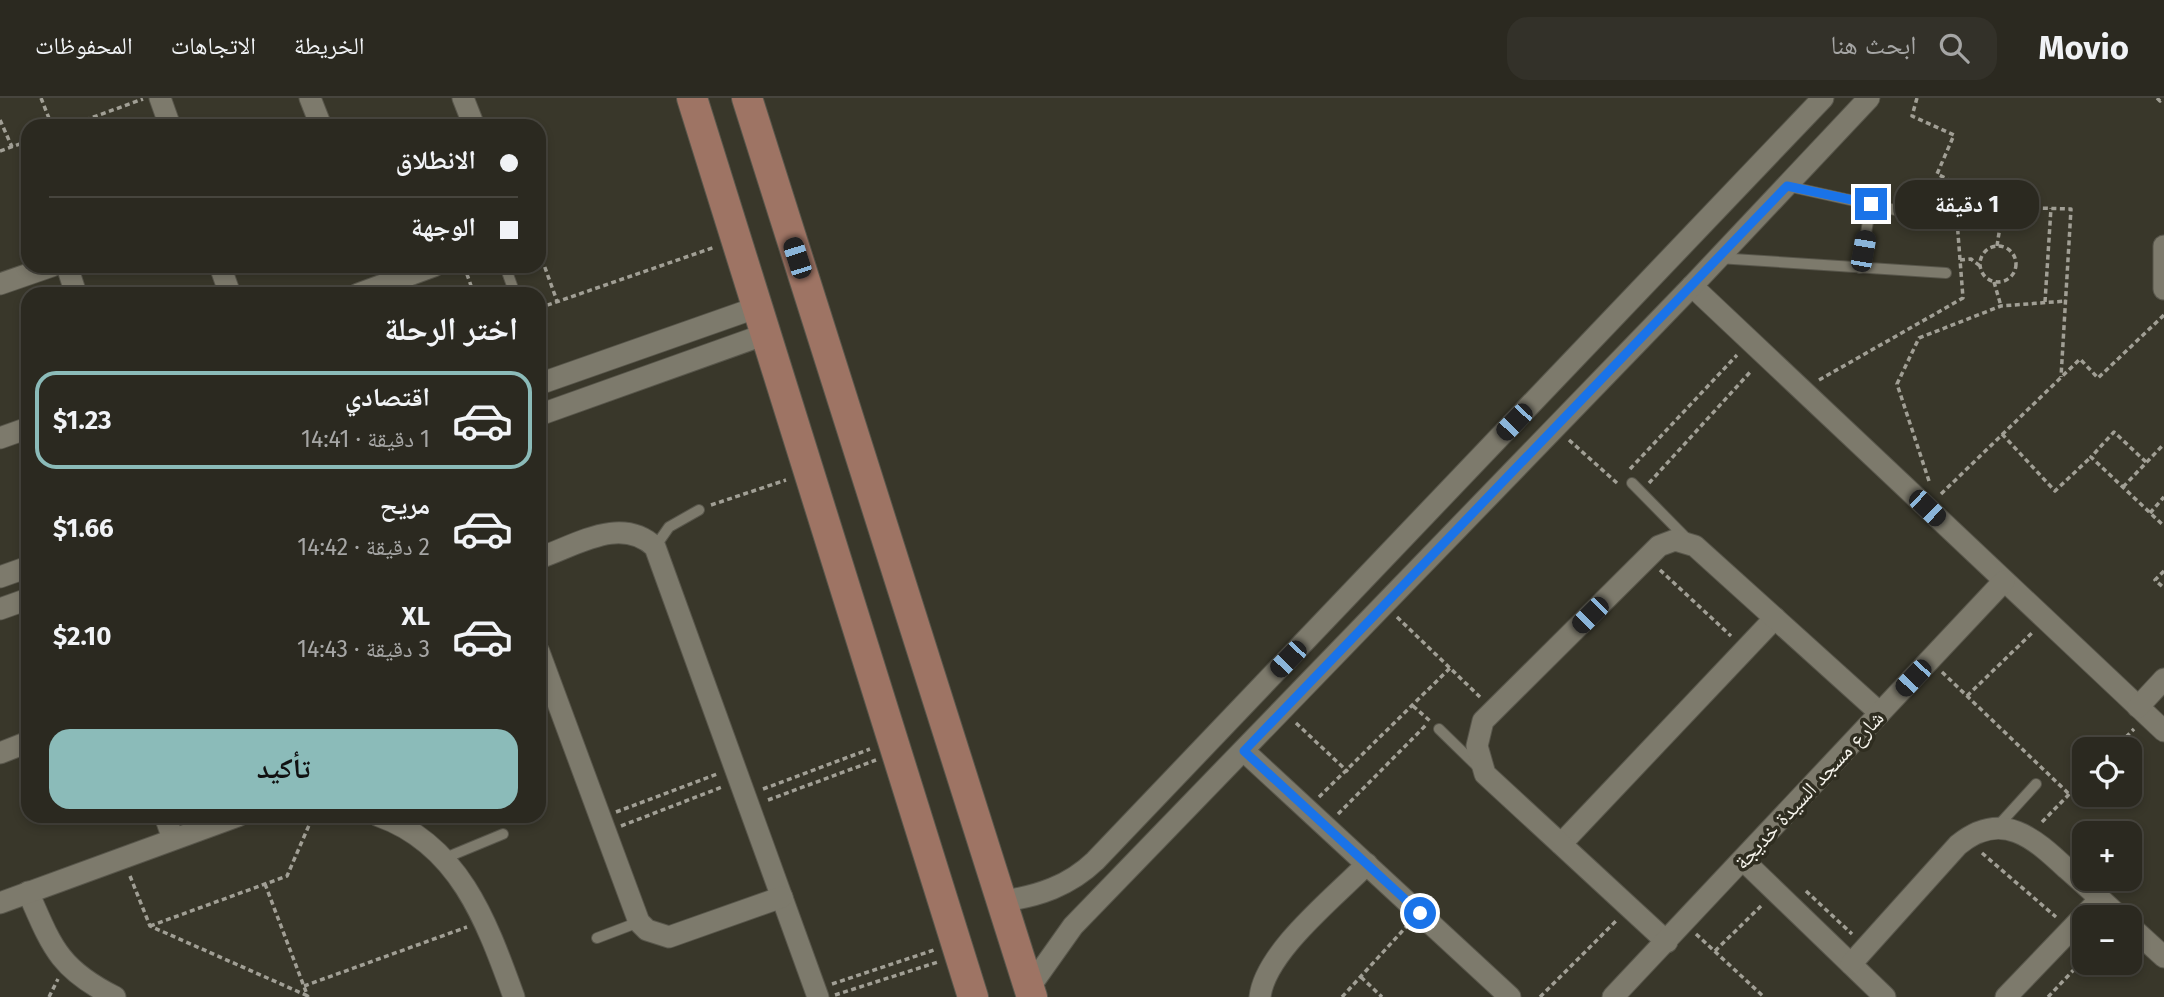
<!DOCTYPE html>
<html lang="ar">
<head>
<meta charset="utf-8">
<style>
	body { margin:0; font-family:"Fira Sans","Noto Naskh Arabic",sans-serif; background:#333129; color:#f1f3f6; direction:rtl; height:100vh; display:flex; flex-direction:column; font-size:26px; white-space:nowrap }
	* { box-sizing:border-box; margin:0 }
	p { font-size:23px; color:#a6a6a5 }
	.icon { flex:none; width:38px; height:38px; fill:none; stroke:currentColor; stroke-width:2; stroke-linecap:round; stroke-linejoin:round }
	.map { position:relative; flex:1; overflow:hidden; direction:ltr }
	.side { position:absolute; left:21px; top:189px; width:525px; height:536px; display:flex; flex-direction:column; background:#2b2920; border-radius:21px; box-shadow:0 4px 10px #0003,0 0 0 2px #47453e; direction:rtl }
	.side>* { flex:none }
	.banner { position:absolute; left:21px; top:21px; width:525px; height:154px; border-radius:21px; box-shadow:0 4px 10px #0003,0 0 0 2px #47453e; direction:rtl; display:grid; align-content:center; height:154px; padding:0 28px; background:#2b2920 }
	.controls { position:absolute; left:2072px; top:639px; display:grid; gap:14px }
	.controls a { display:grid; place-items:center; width:70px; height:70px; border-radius:14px; background:#2b2920; box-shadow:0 4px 10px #0003,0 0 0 2px #47453e; font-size:35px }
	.end { position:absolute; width:32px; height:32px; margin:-16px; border:9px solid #1a73e8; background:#fff; box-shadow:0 0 0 4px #fff }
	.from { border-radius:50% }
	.bubble { position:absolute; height:49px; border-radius:21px; background:#2b2920; box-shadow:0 4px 10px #0003,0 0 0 2px #47453e; font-size:23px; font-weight:700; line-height:49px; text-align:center; direction:rtl }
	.car { position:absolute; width:21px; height:42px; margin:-21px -10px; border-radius:9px; box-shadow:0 0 5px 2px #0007; background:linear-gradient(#222 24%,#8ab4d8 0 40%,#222 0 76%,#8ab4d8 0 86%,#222 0) }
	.banner b { display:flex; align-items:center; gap:24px; height:66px; font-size:26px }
	.banner b+b { border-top:2px solid #47453e }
	.banner i { width:18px; height:18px; background:#f1f3f6 }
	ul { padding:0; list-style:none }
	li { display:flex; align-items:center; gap:21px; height:98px; margin:0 14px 10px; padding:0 14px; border:4px solid transparent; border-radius:21px }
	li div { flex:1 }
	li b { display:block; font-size:26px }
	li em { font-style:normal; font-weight:700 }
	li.on { border-color:#8bbbb9 }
	li>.icon { width:63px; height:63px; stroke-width:1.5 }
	h2 { padding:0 28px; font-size:32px; line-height:84px }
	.cta { display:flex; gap:14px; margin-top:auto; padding:14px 28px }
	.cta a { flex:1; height:80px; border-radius:21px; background:#8bbbb9; color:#111; font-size:28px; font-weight:700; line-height:80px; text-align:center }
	header { display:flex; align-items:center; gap:42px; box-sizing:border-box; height:98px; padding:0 35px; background:#2b2920; border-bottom:2px solid #47453e }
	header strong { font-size:33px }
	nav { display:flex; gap:38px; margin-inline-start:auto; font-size:24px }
	.search { width:490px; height:63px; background:#333129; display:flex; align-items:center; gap:18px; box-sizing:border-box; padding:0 24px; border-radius:21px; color:#a6a6a5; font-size:26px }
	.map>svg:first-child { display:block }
</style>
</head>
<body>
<header>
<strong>Movio</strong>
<div class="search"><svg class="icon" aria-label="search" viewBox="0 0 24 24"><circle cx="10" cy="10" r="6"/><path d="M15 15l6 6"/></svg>ابحث هنا</div>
<nav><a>الخريطة</a><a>الاتجاهات</a><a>المحفوظات</a></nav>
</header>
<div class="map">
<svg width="2164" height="899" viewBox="0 0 2164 899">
	<rect width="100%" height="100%" fill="#39372a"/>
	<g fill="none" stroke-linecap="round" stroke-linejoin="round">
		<!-- lane casing -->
		<g stroke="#58564b" stroke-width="12">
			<g id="lane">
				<polyline points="1787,88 1936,121"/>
				<polyline points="1718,160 1946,175"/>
				<polyline points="505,168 515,196"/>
				<polyline points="1860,170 1871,106"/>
				<polyline points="1632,385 1687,441"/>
				<polyline points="655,449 669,429 699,412"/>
				<polyline points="1439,631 1478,669"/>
				<polyline points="1996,730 2036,686"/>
				<polyline points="445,760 503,736"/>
				<polyline points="597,840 639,824"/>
			</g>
		</g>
		<!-- street casing -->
		<g stroke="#58564b" stroke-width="23">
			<g id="street">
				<polyline points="160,0 170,28"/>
				<polyline points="310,0 321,28"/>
				<polyline points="463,0 474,28"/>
				<polyline points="2164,148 2164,191"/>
				<polyline points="67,168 76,196"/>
				<polyline points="220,168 230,196"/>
				<polyline points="0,186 52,168"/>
				<polyline points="1692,188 2164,633"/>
				<polyline points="358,196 434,168"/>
				<polyline points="539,286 758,209"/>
				<polyline points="539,317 766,236"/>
				<polyline points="0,340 28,330"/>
				<path d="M 539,460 C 577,447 621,417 655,449 L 818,899"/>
				<polyline points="0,479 28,469"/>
				<polyline points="0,511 28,501"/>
				<polyline points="539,554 639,824 647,832 669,839 782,799"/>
				<polyline points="2138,609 2164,581"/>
				<polyline points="1244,653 1510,899"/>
				<polyline points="0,655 23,646"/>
				<polyline points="165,718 173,741"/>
				<path d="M 379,718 C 460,747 487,825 514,899"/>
				<polyline points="1561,746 1775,520"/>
				<polyline points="1743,762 1885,899"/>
				<path d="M 28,794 C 52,849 59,871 115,899"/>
				<path d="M 1004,803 C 1038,798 1069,788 1095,763 L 1823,0"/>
				<polyline points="0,805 238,718"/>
				<polyline points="2130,828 2164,859"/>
				<polyline points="1667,844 1485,676 1477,648 1483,623 1659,448 1675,442 1695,448 1880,615"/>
				<path d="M 1851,866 L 1958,747 C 2002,711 2034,740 2067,771 C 2085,787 2103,803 2120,819"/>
				<polyline points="1029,890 1073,828 1692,188 1869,0"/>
				<path d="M 1260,899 C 1265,854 1335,799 1367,766"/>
				<polyline points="1613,899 2004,483"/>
				<polyline points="2006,899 2100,801"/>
			</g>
		</g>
		<!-- secondary casing -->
		<g stroke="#58564b" stroke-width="32">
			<g id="secondary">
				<polyline points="692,0 973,899"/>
				<polyline points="747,0 1032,899"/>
			</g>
		</g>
		<!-- path -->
		<g stroke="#a19f95" stroke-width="3.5" stroke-dasharray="5 3.5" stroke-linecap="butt">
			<polyline points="41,0 52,28"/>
			<polyline points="1917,0 1912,18 1954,37 1937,76 2003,109 2071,111 2061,279"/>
			<polyline points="2157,0 2160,3 2163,0"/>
			<polyline points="0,22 12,49"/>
			<polyline points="69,28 143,1"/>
			<polyline points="0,53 28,43"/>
			<polyline points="1997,148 2003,109"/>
			<circle cx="1998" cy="166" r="18"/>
			<polyline points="539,153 557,203"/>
			<polyline points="1960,162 1971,161 1980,168"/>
			<polyline points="464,168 474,196"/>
			<polyline points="1994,184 2001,208"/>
			<polyline points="2045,204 2051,110"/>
			<polyline points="539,210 715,149"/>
			<polyline points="1819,282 1963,200 1954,84"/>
			<polyline points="2002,336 2055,393 2091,359"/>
			<polyline points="1569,342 1617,385"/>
			<polyline points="2146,364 2114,334 2091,359 2164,428"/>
			<polyline points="1630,371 1737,257"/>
			<polyline points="1929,383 1897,286 1919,240 2001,208 2066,203"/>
			<polyline points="1649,385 1752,272"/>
			<polyline points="2123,389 2164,346"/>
			<polyline points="1941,396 2080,261 2098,280 2164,217"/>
			<polyline points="711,407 786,382"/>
			<polyline points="2150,415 2164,399"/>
			<polyline points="1660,472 1731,538"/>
			<polyline points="2164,473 2155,482 2164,490"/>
			<polyline points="1397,519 1480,599"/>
			<polyline points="1942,574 2069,696"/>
			<polyline points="1967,598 2032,535"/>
			<polyline points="1413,608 1430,623"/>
			<polyline points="1296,625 1348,674"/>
			<polyline points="2114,651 2134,631"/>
			<polyline points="763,691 870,651"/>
			<polyline points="1319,699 1450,570"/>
			<polyline points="768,702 876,662"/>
			<polyline points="616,714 717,676"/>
			<polyline points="1338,716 1426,627"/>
			<polyline points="2042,724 2084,681"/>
			<polyline points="621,728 722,689"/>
			<polyline points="1982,755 2056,819"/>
			<polyline points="130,778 150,828 308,898"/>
			<polyline points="265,786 308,899"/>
			<polyline points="1806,793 1852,836"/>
			<polyline points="150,828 287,778 313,718"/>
			<polyline points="1696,836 1764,899"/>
			<polyline points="1715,853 1761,808"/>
			<polyline points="1361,879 1382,899"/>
			<polyline points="832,886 934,852"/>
			<polyline points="304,888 467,829"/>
			<polyline points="835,897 938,864"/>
			<polyline points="49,899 58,881"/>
			<polyline points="1342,899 1406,829"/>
			<polyline points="1540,899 1616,823"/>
			<polyline points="2048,899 2084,861"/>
		</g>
		<!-- lane -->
		<use href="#lane" stroke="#7d7a6c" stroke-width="10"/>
		<!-- street -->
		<use href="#street" stroke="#7d7a6c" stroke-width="21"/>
		<!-- secondary -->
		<use href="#secondary" stroke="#9e7464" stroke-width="30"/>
	</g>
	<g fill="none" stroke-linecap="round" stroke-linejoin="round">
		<!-- route -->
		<polyline stroke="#1a73e8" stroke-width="9" points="1420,815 1244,653 1787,88 1871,106"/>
	</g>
	<g text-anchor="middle" stroke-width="7" stroke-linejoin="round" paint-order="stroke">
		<!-- street labels -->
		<g font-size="21" fill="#f6f4ec" stroke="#2f2d20">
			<text transform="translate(1809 692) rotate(-47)" y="7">شارع مسجد السيدة خديجة</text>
		</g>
	</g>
</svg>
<div class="controls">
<a><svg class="icon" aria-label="locate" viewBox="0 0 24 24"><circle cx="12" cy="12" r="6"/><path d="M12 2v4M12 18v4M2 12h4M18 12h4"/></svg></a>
<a>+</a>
<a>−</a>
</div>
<i class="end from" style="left:1420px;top:815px"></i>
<i class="end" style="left:1871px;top:106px"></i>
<div class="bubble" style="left:1895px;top:82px;width:144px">1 دقيقة</div>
<i class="car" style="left:1863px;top:153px;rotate:10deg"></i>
<i class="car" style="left:797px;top:160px;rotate:342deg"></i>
<i class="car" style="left:1514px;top:324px;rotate:224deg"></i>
<i class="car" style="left:1927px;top:410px;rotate:134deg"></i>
<i class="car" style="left:1590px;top:517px;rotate:225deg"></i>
<i class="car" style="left:1288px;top:561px;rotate:224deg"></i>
<i class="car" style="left:1913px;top:580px;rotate:223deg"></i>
<div class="banner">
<b><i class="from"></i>الانطلاق</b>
<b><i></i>الوجهة</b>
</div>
<section class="side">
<h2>اختر الرحلة</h2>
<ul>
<li class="on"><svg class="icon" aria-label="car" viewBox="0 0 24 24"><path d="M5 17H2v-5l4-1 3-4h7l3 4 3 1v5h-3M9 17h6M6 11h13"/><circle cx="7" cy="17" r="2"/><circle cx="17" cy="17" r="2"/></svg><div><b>اقتصادي</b><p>1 دقيقة · 14:41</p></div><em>$1.23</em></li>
<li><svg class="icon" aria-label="car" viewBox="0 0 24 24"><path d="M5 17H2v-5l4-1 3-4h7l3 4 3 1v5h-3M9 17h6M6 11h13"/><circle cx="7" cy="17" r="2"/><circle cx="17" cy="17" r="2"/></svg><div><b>مريح</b><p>2 دقيقة · 14:42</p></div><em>$1.66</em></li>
<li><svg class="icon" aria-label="car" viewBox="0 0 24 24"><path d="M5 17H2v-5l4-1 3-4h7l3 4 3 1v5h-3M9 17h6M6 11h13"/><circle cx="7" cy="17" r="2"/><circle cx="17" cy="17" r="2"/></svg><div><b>XL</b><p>3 دقيقة · 14:43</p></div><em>$2.10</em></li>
</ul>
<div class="cta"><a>تأكيد</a></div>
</section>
</div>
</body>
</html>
